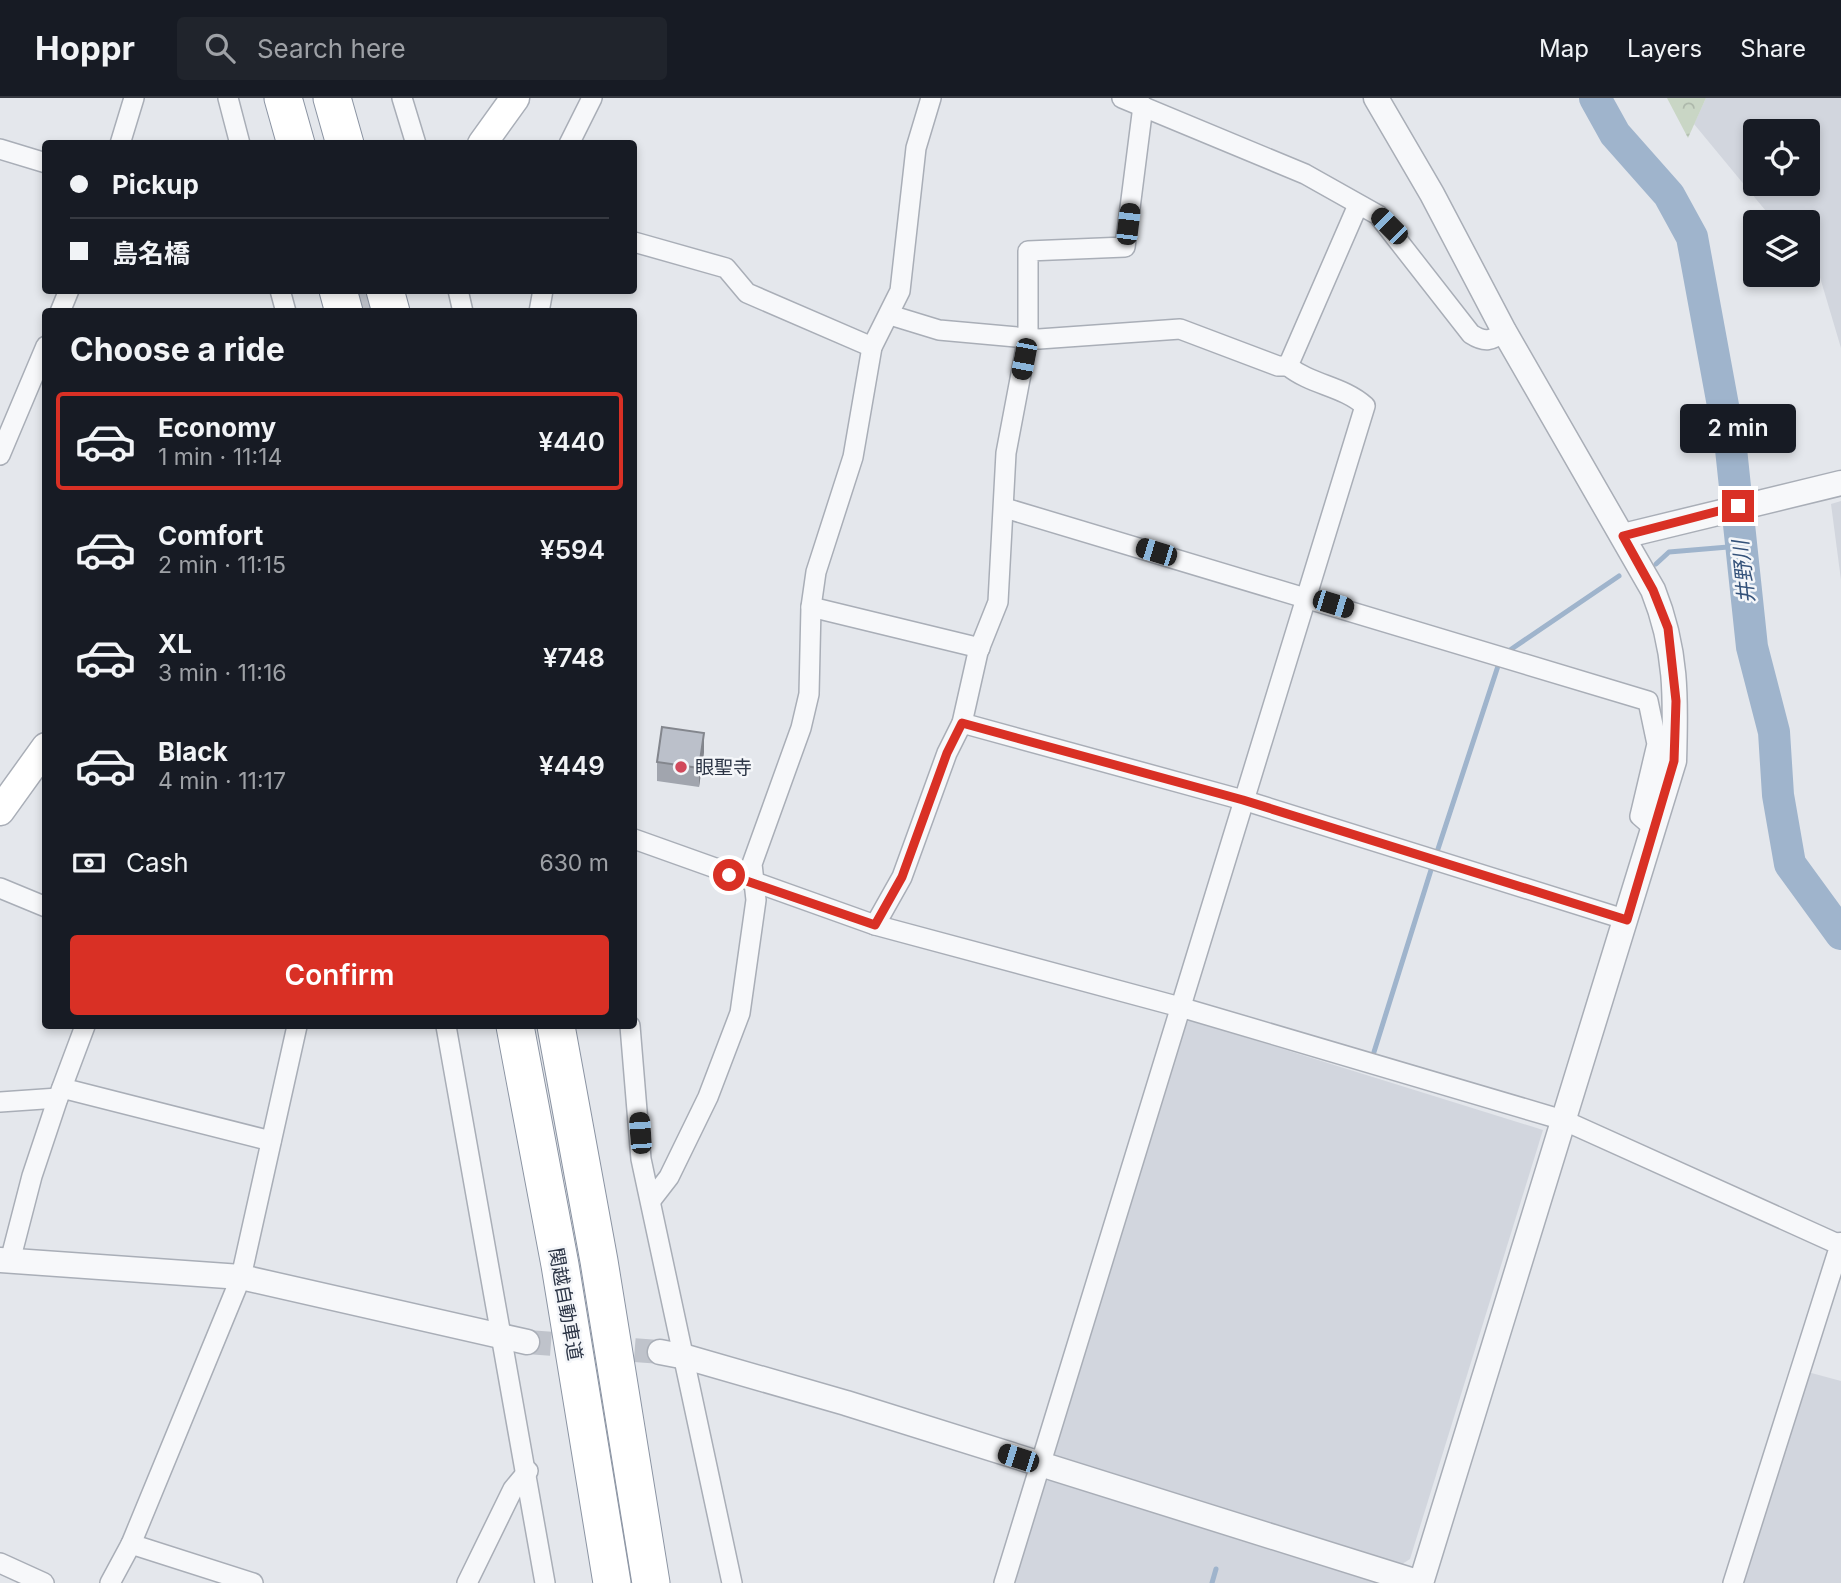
<!DOCTYPE html>
<html lang="en">
<head>
<meta charset="utf-8">
<style>
	body { margin:0; font-family:Inter,"Noto Sans JP",sans-serif; background:#20242c; color:#f1f3f6; height:100vh; display:flex; flex-direction:column; font-size:26px; white-space:nowrap }
	* { box-sizing:border-box; margin:0 }
	p { font-size:23px; color:#9ea1a6 }
	.icon { flex:none; width:38px; height:38px; fill:none; stroke:currentColor; stroke-width:2; stroke-linecap:round; stroke-linejoin:round }
	.map { position:relative; flex:1; overflow:hidden }
	.sheet { position:absolute; left:42px; top:210px; width:595px; height:721px; display:flex; flex-direction:column; background:#171b24; border-radius:7px; box-shadow:0 4px 10px #0003 }
	.sheet>* { flex:none }
	.top-card { position:absolute; left:42px; top:42px; width:595px; height:154px; border-radius:7px; box-shadow:0 4px 10px #0003; display:grid; align-content:center; height:154px; padding:0 28px; background:#171b24 }
	.buttons { position:absolute; left:1743px; top:21px; display:grid; gap:14px }
	.buttons a { display:grid; place-items:center; width:77px; height:77px; border-radius:7px; background:#171b24; box-shadow:0 4px 10px #0003; font-size:35px }
	.end { position:absolute; width:32px; height:32px; margin:-16px; border:9px solid #d93025; background:#fff; box-shadow:0 0 0 4px #fff }
	.from { border-radius:50% }
	.bubble { position:absolute; height:49px; border-radius:7px; background:#171b24; box-shadow:0 4px 10px #0003; font-size:23px; font-weight:600; line-height:49px; text-align:center }
	.car { position:absolute; width:21px; height:42px; margin:-21px -10px; border-radius:9px; box-shadow:0 0 5px 2px #0007; background:linear-gradient(#222 24%,#8ab4d8 0 40%,#222 0 76%,#8ab4d8 0 86%,#222 0) }
	.top-card b { display:flex; align-items:center; gap:24px; height:66px; font-size:26px }
	.top-card b+b { border-top:2px solid #363941 }
	.top-card i { width:18px; height:18px; background:#f1f3f6 }
	ul { padding:0; list-style:none }
	li { display:flex; align-items:center; gap:21px; height:98px; margin:0 14px 10px; padding:0 14px; border:4px solid transparent; border-radius:7px }
	li div { flex:1 }
	li b { display:block; font-size:26px }
	li em { font-style:normal; font-weight:600 }
	li.selected { border-color:#d93025 }
	li>.icon { width:63px; height:63px; stroke-width:1.5 }
	h2 { padding:0 28px; font-size:32px; line-height:84px }
	.pay { display:flex; align-items:center; gap:18px; height:77px; padding:0 28px; font-size:26px }
	.pay p { margin-inline-start:auto }
	.cta { display:flex; gap:14px; margin-top:auto; padding:14px 28px }
	.cta a { flex:1; height:80px; border-radius:7px; background:#d93025; color:#fff; font-size:28px; font-weight:600; line-height:80px; text-align:center }
	header { display:flex; align-items:center; gap:42px; box-sizing:border-box; height:98px; padding:0 35px; background:#171b24; border-bottom:2px solid #363941 }
	header strong { font-size:33px }
	nav { display:flex; gap:38px; margin-inline-start:auto; font-size:24px }
	.search { width:490px; height:63px; background:#20242c; display:flex; align-items:center; gap:18px; box-sizing:border-box; padding:0 24px; border-radius:7px; color:#9ea1a6; font-size:26px }
	.map>svg:first-child { display:block }
</style>
</head>
<body>
<header>
<strong>Hoppr</strong>
<div class="search"><svg class="icon" aria-label="search" viewBox="0 0 24 24"><circle cx="10" cy="10" r="6"/><path d="M15 15l6 6"/></svg>Search here</div>
<nav><a>Map</a><a>Layers</a><a>Share</a></nav>
</header>
<div class="map">
<svg width="1841" height="1485" viewBox="0 0 1841 1485">
	<defs>
		<pattern id="forest-crowns" width="20" height="18" patternUnits="userSpaceOnUse" patternTransform="scale(1.75)"><rect width="20" height="18" fill="#c9d6c5"/><path d="M2 6a3 3 0 1 1 6 0M12 15a3 3 0 1 1 6 0" fill="none" stroke="#adb8ab"/></pattern>
	</defs>
	<rect width="100%" height="100%" fill="#e4e7ec"/>
	<!-- built -->
	<g fill="#d2d6de" fill-rule="evenodd">
		<path d="M 1706,0 L 1841,0 L 1841,250 L 1819,176 L 1808,163 L 1808,124 L 1775,124 L 1694,26 ZM 1755,33 L 1808,33 L 1808,86 L 1755,86 Z"/>
		<polygon points="1841,403 1841,482 1831,406"/>
		<polygon points="1190,922 1543,1032 1410,1461 1399,1468 1056,1363 1054,1352 1184,927"/>
		<polygon points="1804,1273 1841,1283 1841,1485 1739,1485"/>
		<polygon points="1051,1381 1380,1485 1012,1485 1045,1384"/>
	</g>
	<!-- forest -->
	<polygon fill="url(#forest-crowns)" points="1667,0 1706,0 1688,40"/>
	<g fill="none" stroke-linecap="round" stroke-linejoin="round">
		<!-- stream -->
		<g stroke="#9fb4cc" stroke-width="5">
			<polyline points="1656,466 1669,454 1740,448"/>
			<polyline points="1510,552 1619,478"/>
			<polyline points="1438,751 1498,568"/>
			<polyline points="1374,954 1431,772"/>
			<polyline points="1212,1485 1216,1471"/>
		</g>
		<!-- river -->
		<polyline stroke="#9fb4cc" stroke-width="32" points="1595,0 1615,36 1669,97 1692,139 1731,351 1752,549 1774,634 1778,697 1790,766 1841,836"/>
		<!-- tertiary-tunnel -->
		<polyline stroke="#bfc3cb" stroke-width="24" stroke-dasharray="24 12" stroke-linecap="butt" points="527,1244 660,1254"/>
		<!-- secondary-tunnel -->
		<polyline stroke="#bfc3cb" stroke-width="28" stroke-dasharray="28 14" stroke-linecap="butt" points="359,214 374,192"/>
		<!-- minor casing -->
		<g stroke="#a9aeb7" stroke-width="22">
			<g id="minor">
				<polyline points="228,0 240,46"/>
				<polyline points="402,0 416,46"/>
				<path d="M 1122,0 L 1305,76 L 1378,117 L 1471,236 C 1485,245 1492,243 1504,233"/>
				<polyline points="120,46 134,0"/>
				<polyline points="569,46 592,0"/>
				<polyline points="0,51 46,65"/>
				<polyline points="634,144 726,170 747,195 872,249"/>
				<polyline points="280,192 286,214"/>
				<polyline points="458,192 463,214"/>
				<polyline points="60,214 69,192"/>
				<polyline points="539,214 543,192"/>
				<polyline points="890,217 939,232 1039,241 1180,231 1278,268 1288,268"/>
				<polyline points="0,357 46,248"/>
				<polyline points="1005,410 1648,603 1657,646 1640,718 1655,731"/>
				<polyline points="811,509 980,550"/>
				<polyline points="962,625 1243,702 1627,822"/>
				<polyline points="634,741 875,827 1180,909 1563,1022 1840,1147 1733,1485"/>
				<polyline points="0,790 46,809"/>
				<polyline points="875,827 902,779 947,655 962,625 978,554 998,504 1006,355 1028,239 1028,153 1125,149 1143,8"/>
				<polyline points="446,928 545,1485"/>
				<polyline points="630,928 641,1061 732,1485"/>
				<polyline points="62,990 271,1043"/>
				<polyline points="0,1004 58,1000 85,928"/>
				<polyline points="652,1101 669,1079 708,999 740,915 756,802 752,766 801,630 809,596 811,509 816,474 853,359 872,249 900,193 916,50 931,0"/>
				<polyline points="10,1163 32,1078 58,1000"/>
				<polyline points="0,1465 44,1485"/>
				<polyline points="110,1485 131,1446"/>
				<polyline points="253,1485 131,1446 241,1179 297,928"/>
				<polyline points="467,1485 513,1391 528,1373"/>
				<path d="M 1004,1485 L 1365,308 C 1343,288 1311,287 1288,268 L 1358,107"/>
			</g>
		</g>
		<!-- tertiary casing -->
		<g stroke="#a9aeb7" stroke-width="27">
			<g id="tertiary">
				<path d="M 1376,0 L 1432,96 L 1504,233 L 1653,492 C 1677,552 1676,600 1674,663 L 1421,1485"/>
				<polyline points="1623,438 1841,385"/>
				<polyline points="1840,1147 1841,1148"/>
				<polyline points="0,1162 241,1179 527,1244"/>
				<polyline points="660,1254 686,1259 846,1305 1420,1485"/>
			</g>
		</g>
		<!-- secondary casing -->
		<g stroke="#a9aeb7" stroke-width="31">
			<g id="secondary">
				<polyline points="482,46 515,0"/>
				<polyline points="0,713 46,649"/>
			</g>
		</g>
		<!-- motorway casing -->
		<g stroke="#8b94a3" stroke-width="39">
			<g id="motorway">
				<polyline points="283,0 296,46"/>
				<polyline points="332,0 345,46"/>
				<polyline points="338,192 344,214"/>
				<polyline points="385,192 391,214"/>
				<polyline points="515,928 560,1167 612,1485"/>
				<polyline points="556,928 599,1163 651,1485"/>
			</g>
		</g>
		<!-- minor -->
		<use href="#minor" stroke="#f7f8fa" stroke-width="19"/>
		<!-- tertiary -->
		<use href="#tertiary" stroke="#f7f8fa" stroke-width="24"/>
		<!-- secondary -->
		<use href="#secondary" stroke="#fff" stroke-width="28"/>
		<!-- motorway -->
		<use href="#motorway" stroke="#fff" stroke-width="37"/>
	</g>
	<!-- wall -->
	<polygon fill="#a1a5ae" points="704,654 699,689 657,683 657,664"/>
	<!-- shaded-wall -->
	<polygon fill="#83868d" points="704,635 704,654 699,689 699,670"/>
	<!-- building -->
	<polygon fill="#bbc0ca" stroke="#83868d" stroke-width="2" points="662,629 704,635 699,670 657,664"/>
	<g fill="none" stroke-linecap="round" stroke-linejoin="round">
		<!-- route -->
		<polyline stroke="#d93025" stroke-width="9" points="729,777 875,827 902,779 947,655 962,625 1243,702 1627,822 1674,663 1676,603 1668,530 1653,492 1623,438 1738,408"/>
	</g>
	<!-- markers -->
	<circle fill="#d1495b" stroke="#f4f6f9" stroke-width="2.5" cx="681" cy="669" r="7"/>
	<g text-anchor="middle" stroke-width="5" stroke-linejoin="round" paint-order="stroke">
		<!-- poi labels -->
		<g font-size="19" fill="#2b3445" stroke="#f4f6f9" text-anchor="start">
			<text x="695" y="676">眼聖寺</text>
		</g>
		<!-- street labels -->
		<g font-size="19" fill="#2b3445" stroke="#f4f6f9">
			<text transform="translate(566 1206) rotate(80)" y="7">関越自動車道</text>
		</g>
		<!-- water labels -->
		<g font-size="21" font-style="italic" fill="#34527a" stroke="#f4f6f9">
			<text transform="translate(1744 474) rotate(-96)" y="7">井野川</text>
		</g>
	</g>
</svg>
<div class="buttons">
<a><svg class="icon" aria-label="locate" viewBox="0 0 24 24"><circle cx="12" cy="12" r="6"/><path d="M12 2v4M12 18v4M2 12h4M18 12h4"/></svg></a>
<a><svg class="icon" aria-label="layers" viewBox="0 0 24 24"><path d="M12 4l9 5-9 5-9-5zM3 14l9 5 9-5"/></svg></a>
</div>
<i class="end from" style="left:729px;top:777px"></i>
<i class="end" style="left:1738px;top:408px"></i>
<div class="bubble" style="left:1680px;top:306px;width:116px">2 min</div>
<i class="car" style="left:1128px;top:126px;rotate:7deg"></i>
<i class="car" style="left:1389px;top:128px;rotate:315deg"></i>
<i class="car" style="left:1024px;top:261px;rotate:191deg"></i>
<i class="car" style="left:1156px;top:454px;rotate:287deg"></i>
<i class="car" style="left:1333px;top:506px;rotate:107deg"></i>
<i class="car" style="left:640px;top:1035px;rotate:356deg"></i>
<i class="car" style="left:1018px;top:1360px;rotate:288deg"></i>
<div class="top-card">
<b><i class="from"></i>Pickup</b>
<b><i></i>島名橋</b>
</div>
<section class="sheet">
<h2>Choose a ride</h2>
<ul>
<li class="selected"><svg class="icon" aria-label="car" viewBox="0 0 24 24"><path d="M5 17H2v-5l4-1 3-4h7l3 4 3 1v5h-3M9 17h6M6 11h13"/><circle cx="7" cy="17" r="2"/><circle cx="17" cy="17" r="2"/></svg><div><b>Economy</b><p>1 min · 11:14</p></div><em>¥440</em></li>
<li><svg class="icon" aria-label="car" viewBox="0 0 24 24"><path d="M5 17H2v-5l4-1 3-4h7l3 4 3 1v5h-3M9 17h6M6 11h13"/><circle cx="7" cy="17" r="2"/><circle cx="17" cy="17" r="2"/></svg><div><b>Comfort</b><p>2 min · 11:15</p></div><em>¥594</em></li>
<li><svg class="icon" aria-label="car" viewBox="0 0 24 24"><path d="M5 17H2v-5l4-1 3-4h7l3 4 3 1v5h-3M9 17h6M6 11h13"/><circle cx="7" cy="17" r="2"/><circle cx="17" cy="17" r="2"/></svg><div><b>XL</b><p>3 min · 11:16</p></div><em>¥748</em></li>
<li><svg class="icon" aria-label="car" viewBox="0 0 24 24"><path d="M5 17H2v-5l4-1 3-4h7l3 4 3 1v5h-3M9 17h6M6 11h13"/><circle cx="7" cy="17" r="2"/><circle cx="17" cy="17" r="2"/></svg><div><b>Black</b><p>4 min · 11:17</p></div><em>¥449</em></li>
</ul>
<div class="pay"><svg class="icon" aria-label="cash" viewBox="0 0 24 24"><path d="M3 7h18v10H3z"/><circle cx="12" cy="12" r="2"/></svg>Cash<p>630 m</p></div>
<div class="cta"><a>Confirm</a></div>
</section>
</div>
</body>
</html>
